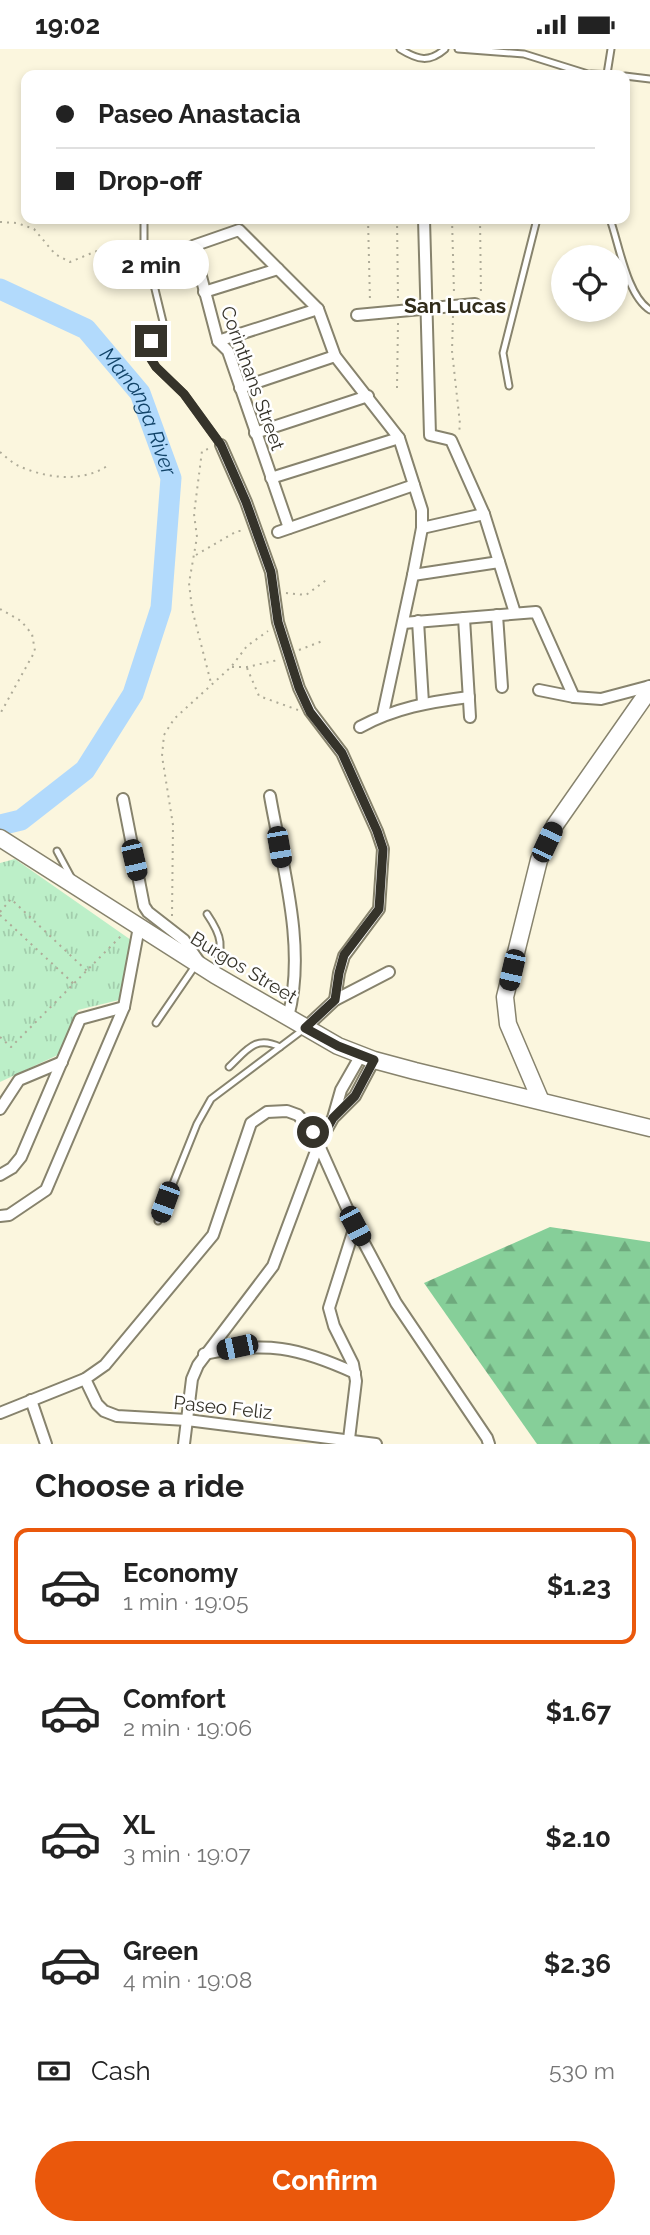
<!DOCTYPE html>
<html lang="en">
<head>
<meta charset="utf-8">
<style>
	body { margin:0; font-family:Raleway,sans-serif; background:#f6f6f6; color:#222; height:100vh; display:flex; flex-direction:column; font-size:26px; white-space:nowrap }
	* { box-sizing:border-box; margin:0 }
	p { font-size:23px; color:#767676 }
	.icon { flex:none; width:38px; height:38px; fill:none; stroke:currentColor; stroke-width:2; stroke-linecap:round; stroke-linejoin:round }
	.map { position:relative; height:1395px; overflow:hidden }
	.details { display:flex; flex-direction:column; background:#fff; flex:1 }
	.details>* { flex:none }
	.guide { position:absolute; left:21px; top:21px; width:609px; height:154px; border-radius:14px; box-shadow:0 4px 10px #0003; display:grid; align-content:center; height:154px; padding:0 35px; background:#fff }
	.tools { position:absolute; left:551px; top:196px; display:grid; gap:14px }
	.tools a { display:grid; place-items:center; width:77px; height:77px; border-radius:50%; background:#fff; box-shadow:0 4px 10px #0003; font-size:35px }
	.end { position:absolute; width:32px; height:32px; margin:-16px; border:9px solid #35332a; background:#fff; box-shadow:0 0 0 4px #fff }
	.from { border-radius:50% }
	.bubble { position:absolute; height:49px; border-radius:24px; background:#fff; box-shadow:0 4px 10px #0003; font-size:23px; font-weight:700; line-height:49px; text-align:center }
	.car { position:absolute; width:21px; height:42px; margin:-21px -10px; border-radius:9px; box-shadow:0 0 5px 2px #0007; background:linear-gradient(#222 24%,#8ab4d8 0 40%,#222 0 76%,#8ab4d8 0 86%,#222 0) }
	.guide b { display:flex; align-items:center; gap:24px; height:66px; font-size:26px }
	.guide b+b { border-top:2px solid #e0e0e0 }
	.guide i { width:18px; height:18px; background:#222 }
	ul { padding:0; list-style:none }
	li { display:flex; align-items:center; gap:21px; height:116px; margin:0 14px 10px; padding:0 21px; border:4px solid transparent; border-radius:14px }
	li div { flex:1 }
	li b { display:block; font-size:26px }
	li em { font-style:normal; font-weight:700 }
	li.on { border-color:#ea580c }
	li>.icon { width:63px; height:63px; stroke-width:1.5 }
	h2 { padding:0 35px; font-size:32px; line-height:84px }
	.pay { display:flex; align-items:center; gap:18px; height:77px; padding:0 35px; font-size:26px }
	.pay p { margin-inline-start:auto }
	.action { display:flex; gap:14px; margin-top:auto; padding:14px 35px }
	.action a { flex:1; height:80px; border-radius:42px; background:#ea580c; color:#fff; font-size:28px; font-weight:700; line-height:80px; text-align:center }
	.status { display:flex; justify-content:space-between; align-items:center; height:49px; padding:0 35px; background:#fff; direction:ltr }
	.status svg { height:19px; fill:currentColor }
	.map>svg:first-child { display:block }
</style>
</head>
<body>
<div class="status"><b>19:02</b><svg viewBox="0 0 49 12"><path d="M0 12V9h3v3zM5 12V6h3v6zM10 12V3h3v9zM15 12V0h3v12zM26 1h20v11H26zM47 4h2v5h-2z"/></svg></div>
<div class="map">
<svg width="650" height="1395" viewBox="0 0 650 1395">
	<defs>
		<pattern id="grass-tufts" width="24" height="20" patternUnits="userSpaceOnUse" patternTransform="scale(1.75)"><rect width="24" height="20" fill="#bcefc8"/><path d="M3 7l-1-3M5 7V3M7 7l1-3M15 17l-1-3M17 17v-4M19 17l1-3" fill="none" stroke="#a2cdac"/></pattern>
		<pattern id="forest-firs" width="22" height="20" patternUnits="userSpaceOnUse" patternTransform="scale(1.75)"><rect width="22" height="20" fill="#86cf99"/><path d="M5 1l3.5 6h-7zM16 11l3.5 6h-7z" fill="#6ea97d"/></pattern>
	</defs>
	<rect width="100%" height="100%" fill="#fbf6de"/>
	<!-- grass -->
	<polygon fill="url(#grass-tufts)" points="15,810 131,891 119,951 78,961 62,1004 0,1033 0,814"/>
	<!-- forest -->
	<polygon fill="url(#forest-firs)" points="550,1178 650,1193 650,1395 537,1395 424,1234"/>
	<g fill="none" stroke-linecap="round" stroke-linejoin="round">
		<!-- river -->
		<path stroke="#b2dafc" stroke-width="21" id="s1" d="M 0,240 L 86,280 L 140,344 L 171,429 L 161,559 L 133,645 L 85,721 L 21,771 L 0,776"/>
		<!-- lane casing -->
		<g stroke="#87836d" stroke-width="9">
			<g id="lane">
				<path d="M 400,0 C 418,11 429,14 445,0"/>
				<polyline points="458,0 524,5 591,26"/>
				<polyline points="591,25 616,26"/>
				<polyline points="607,25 611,0"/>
				<polyline points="625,27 650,30"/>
				<polyline points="144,170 144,195 164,277 154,284 149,307 156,318 184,345 221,396"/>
				<path d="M 610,170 C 619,195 627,247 650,261"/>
				<polyline points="509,337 503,304 537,170"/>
				<polyline points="57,802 71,828"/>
				<path d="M 207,865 C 224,890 222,896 215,924"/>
				<polyline points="156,974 195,917"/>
				<path d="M 229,1018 C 247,1001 255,986 280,998"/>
				<polyline points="158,1172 197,1075 211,1050 304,980"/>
			</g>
		</g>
		<!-- street casing -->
		<g stroke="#87836d" stroke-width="14">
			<g id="street">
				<polyline points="424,170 430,386 451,391 484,465 515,564"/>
				<polyline points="204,243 278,220"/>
				<polyline points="357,266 475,255"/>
				<polyline points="218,292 318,260"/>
				<polyline points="240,339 335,307"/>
				<polyline points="255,384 368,347"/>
				<polyline points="221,396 246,453 271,523 278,573 299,639 310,662 342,704 377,782 383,800 379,860 344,907 339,924 335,951"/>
				<polyline points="271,429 399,389"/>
				<polyline points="289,479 228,302 218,292 193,197 239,181 318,260 335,307 399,389 422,461 422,479 413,526 383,665"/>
				<polyline points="422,479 484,465"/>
				<polyline points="278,483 414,436"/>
				<polyline points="413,526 499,513"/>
				<polyline points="497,566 502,638"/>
				<polyline points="464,569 470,668"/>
				<polyline points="418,572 423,654"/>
				<polyline points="403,574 536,563 574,648"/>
				<polyline points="539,641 574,648 601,650 650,637"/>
				<path d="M 360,678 C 395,659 429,653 469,648"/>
				<path d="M 270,747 C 282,816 307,899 288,968"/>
				<polyline points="123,750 144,857 148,863 184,891 200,914"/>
				<polyline points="305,979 335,951 389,923"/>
				<polyline points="0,1060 19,1031 62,1013"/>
				<polyline points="335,1067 355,1047 374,1011"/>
				<polyline points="0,1126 12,1119 21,1108 80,970 124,958"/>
				<polyline points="0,1167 9,1166 46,1141 124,958 139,878"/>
				<path d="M 204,1305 C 266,1292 298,1298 355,1324"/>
				<polyline points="85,1330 97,1355 104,1362 117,1367 187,1371 376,1395"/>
				<polyline points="31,1351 46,1395"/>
				<polyline points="0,1364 85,1330 105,1316 213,1186 251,1074 267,1063 287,1062 298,1066 313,1083 355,1177 396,1254 487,1389 489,1395"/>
				<polyline points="349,1390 356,1332 353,1315 334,1277 329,1259 355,1177"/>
				<polyline points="184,1395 192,1330 198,1316 273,1217 319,1094 333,1069 341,1041 361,1006"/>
			</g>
		</g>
		<!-- secondary casing -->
		<g stroke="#87836d" stroke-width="19">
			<g id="secondary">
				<polyline points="0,789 215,926 338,997 374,1011 415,1022 650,1079"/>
				<polyline points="540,1050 508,975 505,948 539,811 555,776 650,640"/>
			</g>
		</g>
		<!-- path -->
		<g stroke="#aeab98" stroke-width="2" stroke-dasharray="2 5" stroke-linecap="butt">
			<polyline points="368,170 370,253"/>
			<polyline points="397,170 398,251"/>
			<polyline points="452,170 454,244"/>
			<polyline points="480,170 481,246"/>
			<polyline points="0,173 17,174 34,180 55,205 70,213 109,197 135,200"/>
			<polyline points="453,267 452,302 460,375 459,384"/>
			<polyline points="397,339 398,274"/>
			<polyline points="208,400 202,402 194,465 197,488 189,534 192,560 211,634"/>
			<path d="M 0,403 C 6,408 12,414 19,417 C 45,429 82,434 107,417"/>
			<polyline points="196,506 237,482 243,482"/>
			<polyline points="286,544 306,546 329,529"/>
			<polyline points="0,560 21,572 32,585 35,602 0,665"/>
			<polyline points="299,601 325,591"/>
			<polyline points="232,618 247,618 278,611"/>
			<polyline points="247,619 259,647 298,661"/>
			<polyline points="0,863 11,850 87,922"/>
			<polyline points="0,866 74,935"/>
			<polyline points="172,867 173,776 162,707 164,686 174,670 231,618 247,597 268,582"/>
			<polyline points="0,988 11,998 123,885"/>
		</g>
		<!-- lane -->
		<use href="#lane" stroke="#fff" stroke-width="5"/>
		<!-- street -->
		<use href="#street" stroke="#fff" stroke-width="10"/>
		<!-- secondary -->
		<use href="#secondary" stroke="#fff" stroke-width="16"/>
	</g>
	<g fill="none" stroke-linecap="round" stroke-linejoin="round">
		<!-- route -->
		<polyline stroke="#35332a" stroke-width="9" points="151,292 149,307 156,318 184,345 221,396 246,453 271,523 278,573 299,639 310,663 342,704 377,782 383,800 379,860 344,906 339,924 335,951 305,979 338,997 374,1011 355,1047 333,1069 319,1094 313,1083"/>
	</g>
	<g text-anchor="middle" stroke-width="5" stroke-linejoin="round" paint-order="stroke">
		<!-- street labels -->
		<g font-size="19" fill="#35332a" stroke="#fff">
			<text transform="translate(253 329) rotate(70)" y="7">Corinthans Street</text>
			<text transform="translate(244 918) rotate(31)" y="7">Burgos Street</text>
			<text transform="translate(223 1358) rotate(6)" y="7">Paseo Feliz</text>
		</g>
		<!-- neighbourhood labels -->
		<g font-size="21" font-weight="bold" fill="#302b19" stroke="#fff">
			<text x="455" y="264">San Lucas</text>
		</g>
		<!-- water labels -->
		<g font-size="21" font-style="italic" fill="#124469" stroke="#fff">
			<text dy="7" stroke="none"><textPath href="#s1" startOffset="194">Mananga River</textPath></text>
		</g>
	</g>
</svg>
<div class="tools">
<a><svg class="icon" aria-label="locate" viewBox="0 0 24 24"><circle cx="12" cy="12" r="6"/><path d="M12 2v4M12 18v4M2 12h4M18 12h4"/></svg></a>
</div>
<i class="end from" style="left:313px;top:1083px"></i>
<i class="end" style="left:151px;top:292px"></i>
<div class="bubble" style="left:93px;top:191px;width:116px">2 min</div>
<i class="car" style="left:547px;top:793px;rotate:25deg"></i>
<i class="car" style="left:279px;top:798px;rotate:170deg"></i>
<i class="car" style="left:134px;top:811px;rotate:167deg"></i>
<i class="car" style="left:512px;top:921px;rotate:193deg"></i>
<i class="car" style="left:165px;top:1153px;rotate:200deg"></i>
<i class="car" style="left:355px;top:1177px;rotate:152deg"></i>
<i class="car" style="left:237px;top:1298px;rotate:258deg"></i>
<div class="guide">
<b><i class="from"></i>Paseo Anastacia</b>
<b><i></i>Drop-off</b>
</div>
</div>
<section class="details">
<h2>Choose a ride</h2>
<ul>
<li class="on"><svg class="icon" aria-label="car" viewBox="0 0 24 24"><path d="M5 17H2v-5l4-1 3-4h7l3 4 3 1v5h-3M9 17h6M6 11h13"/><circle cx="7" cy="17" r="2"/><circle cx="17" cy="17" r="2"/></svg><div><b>Economy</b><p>1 min · 19:05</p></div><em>$1.23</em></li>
<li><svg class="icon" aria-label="car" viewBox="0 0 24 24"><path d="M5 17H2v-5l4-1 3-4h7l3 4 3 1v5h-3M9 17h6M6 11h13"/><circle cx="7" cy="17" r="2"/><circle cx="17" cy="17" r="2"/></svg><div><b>Comfort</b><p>2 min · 19:06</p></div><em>$1.67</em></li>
<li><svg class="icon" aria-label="car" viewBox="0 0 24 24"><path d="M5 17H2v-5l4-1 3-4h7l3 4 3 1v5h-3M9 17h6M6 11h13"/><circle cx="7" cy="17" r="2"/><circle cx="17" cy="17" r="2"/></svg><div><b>XL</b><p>3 min · 19:07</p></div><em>$2.10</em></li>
<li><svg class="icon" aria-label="car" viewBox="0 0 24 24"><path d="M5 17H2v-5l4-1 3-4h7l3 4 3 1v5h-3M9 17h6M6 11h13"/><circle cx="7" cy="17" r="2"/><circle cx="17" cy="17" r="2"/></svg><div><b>Green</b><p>4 min · 19:08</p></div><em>$2.36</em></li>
</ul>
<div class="pay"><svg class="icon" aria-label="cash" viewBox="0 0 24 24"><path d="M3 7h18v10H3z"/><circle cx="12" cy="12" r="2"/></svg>Cash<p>530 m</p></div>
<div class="action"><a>Confirm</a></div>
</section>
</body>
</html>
